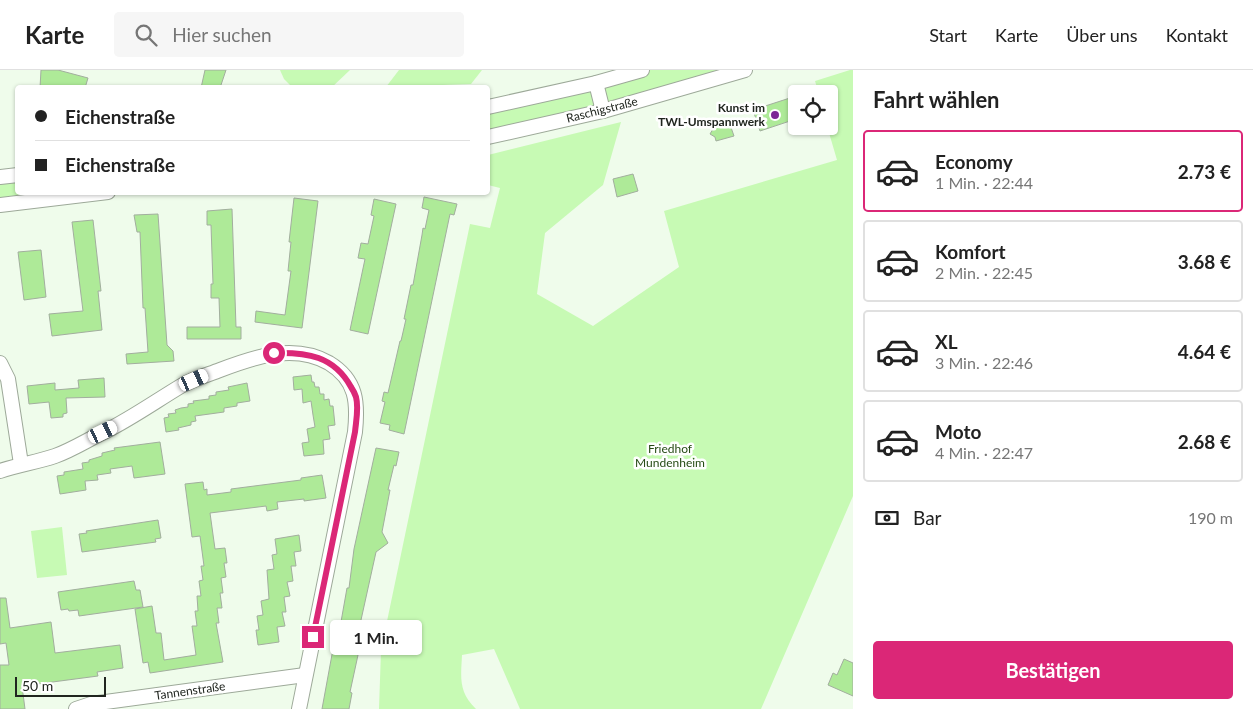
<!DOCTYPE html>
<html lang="de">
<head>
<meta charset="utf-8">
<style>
	body { margin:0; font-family:Lato,sans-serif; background:#f6f6f6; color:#222; height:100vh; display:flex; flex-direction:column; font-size:19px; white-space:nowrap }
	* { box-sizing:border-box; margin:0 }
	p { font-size:16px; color:#767676 }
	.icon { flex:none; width:28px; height:28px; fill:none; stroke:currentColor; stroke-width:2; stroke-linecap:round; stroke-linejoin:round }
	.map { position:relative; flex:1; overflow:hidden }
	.sheet { display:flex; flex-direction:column; background:#fff; width:400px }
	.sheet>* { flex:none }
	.banner { position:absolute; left:15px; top:15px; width:475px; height:110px; border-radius:5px; box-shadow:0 1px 4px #0004; display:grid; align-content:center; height:110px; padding:0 20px; background:#fff }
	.fabs { position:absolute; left:788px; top:15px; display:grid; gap:10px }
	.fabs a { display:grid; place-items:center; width:50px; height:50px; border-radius:5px; background:#fff; box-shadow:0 1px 4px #0004; font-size:25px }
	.scale { position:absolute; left:15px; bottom:12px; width:91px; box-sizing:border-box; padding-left:5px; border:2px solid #20251f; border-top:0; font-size:14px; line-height:18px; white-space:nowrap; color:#20251f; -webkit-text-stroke:4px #fff; paint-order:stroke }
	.end { position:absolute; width:22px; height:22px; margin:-11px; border:6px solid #db2777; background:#fff; box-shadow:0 0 0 2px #fff }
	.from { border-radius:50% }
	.bubble { position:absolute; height:35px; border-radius:5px; background:#fff; box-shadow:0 1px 4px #0004; font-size:16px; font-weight:700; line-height:35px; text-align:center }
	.car { position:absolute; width:15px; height:30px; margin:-15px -8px; border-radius:6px; box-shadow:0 0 4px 1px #0007; background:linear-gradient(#fff 24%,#345 0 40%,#fff 0 76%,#345 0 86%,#fff 0) }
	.banner b { display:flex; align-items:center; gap:18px; height:48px; font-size:19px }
	.banner b+b { border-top:1px solid #e0e0e0 }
	.banner i { width:12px; height:12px; background:#222 }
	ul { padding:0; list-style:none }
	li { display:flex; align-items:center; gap:15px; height:82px; margin:0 10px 8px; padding:0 10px; border:2px solid #e0e0e0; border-radius:5px }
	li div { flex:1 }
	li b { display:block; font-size:19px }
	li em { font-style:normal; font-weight:700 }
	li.on { border-color:#db2777 }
	li>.icon { width:45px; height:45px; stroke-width:1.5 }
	h2 { padding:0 20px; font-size:22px; line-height:60px }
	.pay { display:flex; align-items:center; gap:12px; height:55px; padding:0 20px; font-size:19px }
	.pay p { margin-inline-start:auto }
	.action { display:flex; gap:10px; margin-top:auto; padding:10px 20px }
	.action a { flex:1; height:58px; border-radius:5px; background:#db2777; color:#fff; font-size:20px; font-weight:700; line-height:58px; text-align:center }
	header { display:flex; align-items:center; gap:30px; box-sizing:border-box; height:70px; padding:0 25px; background:#fff; border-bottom:1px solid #e0e0e0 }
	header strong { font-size:24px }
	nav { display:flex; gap:28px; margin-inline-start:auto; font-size:18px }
	.search { width:350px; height:45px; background:#f6f6f6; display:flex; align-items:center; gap:12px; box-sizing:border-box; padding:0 18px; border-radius:5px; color:#767676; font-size:19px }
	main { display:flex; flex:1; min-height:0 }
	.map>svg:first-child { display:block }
</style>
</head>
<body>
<header>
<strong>Karte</strong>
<div class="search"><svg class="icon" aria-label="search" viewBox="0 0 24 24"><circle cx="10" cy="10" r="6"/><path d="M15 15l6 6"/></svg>Hier suchen</div>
<nav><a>Start</a><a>Karte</a><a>Über uns</a><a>Kontakt</a></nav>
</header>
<main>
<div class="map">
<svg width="853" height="639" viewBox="0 0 853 639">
	<rect width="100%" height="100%" fill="#effceb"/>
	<!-- green -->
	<g fill="#c7fab4">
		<polygon points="280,0 350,0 331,18 292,17 284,9"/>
		<polygon points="399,0 482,0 471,14 386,17"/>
		<polygon points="642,0 745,0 488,67 488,37"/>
		<path d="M 850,0 L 853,0 L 853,426 L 761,639 L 520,639 L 494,579 L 462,585 C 461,607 458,622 476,639 L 379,639 L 381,580 L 470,154 L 490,158 L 500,118 L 488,115 L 488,85 L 621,52 L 603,115 L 545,163 L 537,224 L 593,256 L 679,197 L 664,141 L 837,90 L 827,56 L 829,56 L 829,24 L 819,24 L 815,11 Z"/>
		<polygon points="17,105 18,122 108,123 0,135 0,107"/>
		<polygon points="62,457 67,505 37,508 31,461"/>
	</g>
	<!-- building -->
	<g fill="#aeea98" stroke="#a2ae9e">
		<polygon points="41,0 58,0 88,8 85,18 40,18"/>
		<polygon points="205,0 226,0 220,18 201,18"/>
		<polygon points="796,26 796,49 760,61 753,40"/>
		<polygon points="728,49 734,66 716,71 715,67 710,64 713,59 711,54"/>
		<polygon points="633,104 638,121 617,127 613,109"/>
		<polygon points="424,127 457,134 454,145 450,144 404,364 389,360 390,355 380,353 385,332 382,331 384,322 388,323 400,271 401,271 406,249 404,249 411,215 413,215 422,165 423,158 425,159 429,140 422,138"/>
		<polygon points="294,128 318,131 302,258 255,252 256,241 285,245 291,201 288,201 291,172 289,172"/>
		<polygon points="374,129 396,134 368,264 350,260 365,189 358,188 361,173 368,174 374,146 371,145"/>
		<polygon points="232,139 236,257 241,257 241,269 187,269 187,257 220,257 219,228 211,228 211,214 213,214 211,155 207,155 207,141"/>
		<polygon points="158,144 167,275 173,281 174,291 127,294 126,284 148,282 145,238 143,238 140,162 137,162 134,145"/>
		<polygon points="93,150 101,221 98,221 102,260 52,266 49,244 83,241 72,152"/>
		<polygon points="41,180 46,227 24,230 18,182"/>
		<polygon points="311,305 312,312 314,312 315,317 319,317 320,324 324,324 324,330 329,329 330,336 333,336 335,355 328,356 330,369 323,370 324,384 304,386 302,373 309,372 307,359 315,357 313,345 311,331 303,333 302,319 294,320 293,307"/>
		<polygon points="104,308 105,327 66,328 67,343 63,344 63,347 51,348 49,332 29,334 27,316 55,313 55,320 79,318 78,310"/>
		<polygon points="247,313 250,331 237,333 237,336 224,338 224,342 195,346 196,351 191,352 191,355 178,358 179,360 166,362 164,348 169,347 168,344 176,343 175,340 181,338 188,337 188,334 194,333 193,331 209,329 209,326 216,325 216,322 229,320 228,317"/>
		<polygon points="160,372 165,404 134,408 132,396 110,399 111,403 97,405 98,410 85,411 86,420 60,424 57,406 64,405 64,402 83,399 82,393 89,392 89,390 102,386 102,383 115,380 114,378"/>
		<polygon points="376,378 399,382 396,396 394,395 388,420 390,420 382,462 388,473 376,482 361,550 356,584 358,585 350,622 352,623 349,639 322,639 333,579 336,580 347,518 349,518 354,479"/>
		<polygon points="322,405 326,428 304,431 304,429 277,432 278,439 267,441 266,436 210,443 215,479 225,478 227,493 224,493 226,507 221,508 223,523 220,523 222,538 217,538 219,553 216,553 223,592 150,603 148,592 143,593 135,539 152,536 156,563 161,563 164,590 196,585 192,556 197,556 195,541 198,541 197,526 201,526 199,511 203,510 201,496 204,496 200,466 192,467 185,414 203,412 204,420 207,419 207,425 231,422 231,419 301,410 301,408"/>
		<polygon points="158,450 161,468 155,469 156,472 82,482 79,464 87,463 86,461"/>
		<polygon points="299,465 301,481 294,482 296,496 291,496 293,511 287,512 290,526 284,527 286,542 282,542 285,556 277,557 279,572 258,575 256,560 259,560 257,546 263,545 261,531 269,529 267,500 274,499 272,485 277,484 275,469"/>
		<polygon points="134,511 136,520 140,520 143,537 79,546 78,540 69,541 68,539 61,540 58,522"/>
		<polygon points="0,528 6,528 10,558 51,552 55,583 120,575 123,598 97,602 98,606 22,616 25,639 0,639 0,595 9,595 6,573 0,574"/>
		<polygon points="844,589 853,593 853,626 828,615 833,603 837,605"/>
	</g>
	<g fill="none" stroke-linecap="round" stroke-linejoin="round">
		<!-- minor casing -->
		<g stroke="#9da999" stroke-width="16">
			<g id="minor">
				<polyline points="596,13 603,41"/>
				<polyline points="488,37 596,13 642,0"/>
				<polyline points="488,67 603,41 745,0"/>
				<polyline points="0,107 18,105"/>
				<polyline points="0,135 108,122"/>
				<polyline points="0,293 8,309 21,394"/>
				<path d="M 0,401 C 18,395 37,392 55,386 C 72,380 89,369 106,361 C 132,348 156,331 181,316 C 193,309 207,305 220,300 C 254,287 294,273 329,293 C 357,310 358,333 355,362 L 299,639"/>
				<polyline points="76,639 91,634 305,605"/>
			</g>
		</g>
		<!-- minor -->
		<use href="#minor" stroke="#fff" stroke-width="14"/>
	</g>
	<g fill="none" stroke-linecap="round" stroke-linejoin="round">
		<!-- route -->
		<path stroke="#db2777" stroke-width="6" d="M 274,283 C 307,282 334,286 351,317 C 353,320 355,324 356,327 C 359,338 356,351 355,362 L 313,567"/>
	</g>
	<!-- markers -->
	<circle fill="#7c2695" stroke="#fff" stroke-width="2" cx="775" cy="45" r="5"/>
	<g text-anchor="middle" stroke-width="5" stroke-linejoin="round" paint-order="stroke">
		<!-- poi labels -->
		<g font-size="12" font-weight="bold" fill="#20251f" stroke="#fff" text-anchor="end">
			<text x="765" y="42">Kunst im<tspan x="765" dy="14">TWL-Umspannwerk</tspan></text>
		</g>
		<!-- street labels -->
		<g font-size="12" fill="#20251f" stroke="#fff">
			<text transform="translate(602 40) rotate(-14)" y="4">Raschigstraße</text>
			<text transform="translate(190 621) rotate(-8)" y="4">Tannenstraße</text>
		</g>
		<!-- park labels -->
		<g font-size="12" fill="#264b15" stroke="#fff">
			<text x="670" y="383">Friedhof<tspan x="670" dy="14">Mundenheim</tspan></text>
		</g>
	</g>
</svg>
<div class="fabs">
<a><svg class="icon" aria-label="locate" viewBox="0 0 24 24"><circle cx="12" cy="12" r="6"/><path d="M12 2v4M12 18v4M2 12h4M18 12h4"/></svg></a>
</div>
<div class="scale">50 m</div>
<i class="end from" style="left:274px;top:283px"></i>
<i class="end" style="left:313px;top:567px"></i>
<div class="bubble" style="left:330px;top:550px;width:92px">1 Min.</div>
<i class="car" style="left:194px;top:310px;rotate:66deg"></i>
<i class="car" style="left:103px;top:362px;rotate:64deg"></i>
<div class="banner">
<b><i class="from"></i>Eichenstraße</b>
<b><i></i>Eichenstraße</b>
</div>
</div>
<section class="sheet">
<h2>Fahrt wählen</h2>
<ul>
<li class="on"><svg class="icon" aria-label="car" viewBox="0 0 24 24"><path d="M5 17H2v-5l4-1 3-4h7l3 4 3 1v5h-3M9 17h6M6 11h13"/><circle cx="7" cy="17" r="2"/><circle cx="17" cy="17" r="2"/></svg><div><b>Economy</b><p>1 Min. · 22:44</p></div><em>2.73 €</em></li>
<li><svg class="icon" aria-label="car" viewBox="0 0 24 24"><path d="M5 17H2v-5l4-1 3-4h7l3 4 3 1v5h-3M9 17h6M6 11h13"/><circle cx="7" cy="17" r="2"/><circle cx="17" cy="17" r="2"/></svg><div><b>Komfort</b><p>2 Min. · 22:45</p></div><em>3.68 €</em></li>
<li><svg class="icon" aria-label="car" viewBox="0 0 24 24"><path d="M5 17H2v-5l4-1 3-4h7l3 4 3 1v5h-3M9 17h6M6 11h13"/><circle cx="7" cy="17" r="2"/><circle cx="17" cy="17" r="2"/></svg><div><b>XL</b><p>3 Min. · 22:46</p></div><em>4.64 €</em></li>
<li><svg class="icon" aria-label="car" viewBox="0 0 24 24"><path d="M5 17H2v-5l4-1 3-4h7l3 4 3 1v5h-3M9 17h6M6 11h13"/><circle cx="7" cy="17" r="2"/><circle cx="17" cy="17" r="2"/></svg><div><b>Moto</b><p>4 Min. · 22:47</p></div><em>2.68 €</em></li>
</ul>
<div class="pay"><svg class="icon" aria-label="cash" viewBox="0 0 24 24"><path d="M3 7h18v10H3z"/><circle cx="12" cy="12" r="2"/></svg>Bar<p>190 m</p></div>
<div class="action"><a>Bestätigen</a></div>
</section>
</main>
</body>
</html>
